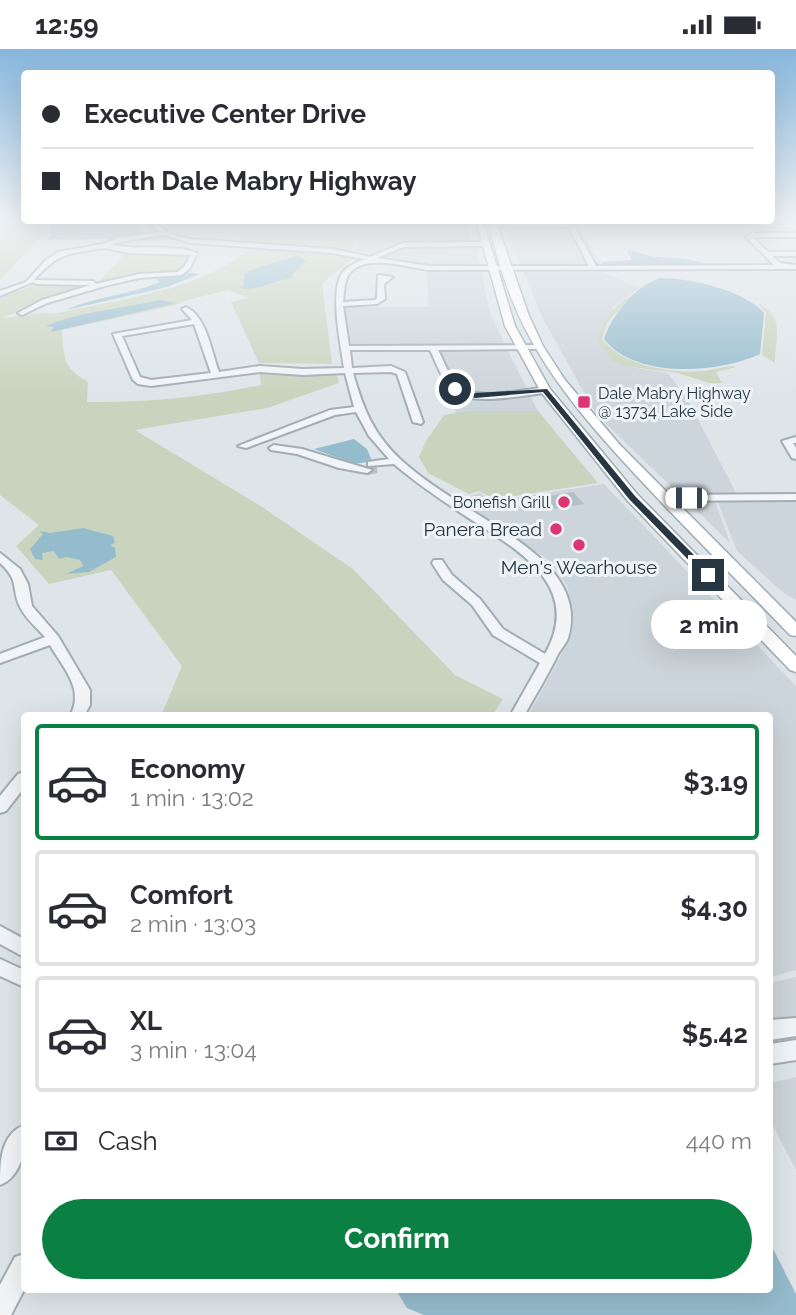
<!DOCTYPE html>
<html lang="en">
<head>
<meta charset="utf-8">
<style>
	body { margin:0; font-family:Raleway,sans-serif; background:#f2f2f3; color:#2b2b33; height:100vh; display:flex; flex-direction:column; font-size:26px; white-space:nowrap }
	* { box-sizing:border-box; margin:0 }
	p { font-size:23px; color:#7c7c81 }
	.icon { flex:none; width:38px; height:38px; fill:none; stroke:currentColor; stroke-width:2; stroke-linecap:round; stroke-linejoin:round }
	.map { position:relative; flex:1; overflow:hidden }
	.drawer { position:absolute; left:21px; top:663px; width:752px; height:581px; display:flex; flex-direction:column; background:#fff; border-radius:7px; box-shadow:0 7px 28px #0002 }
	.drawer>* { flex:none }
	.hud { position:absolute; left:21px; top:21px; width:754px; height:154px; border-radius:7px; box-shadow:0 7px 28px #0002; display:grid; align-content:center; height:154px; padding:0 21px; background:#fff }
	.end { position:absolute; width:32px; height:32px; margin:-16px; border:9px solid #263642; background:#fff; box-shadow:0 0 0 4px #fff }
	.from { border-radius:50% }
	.bubble { position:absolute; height:49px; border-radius:24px; background:#fff; box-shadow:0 7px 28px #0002; font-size:23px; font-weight:700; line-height:49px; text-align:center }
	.car { position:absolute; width:21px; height:42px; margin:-21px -10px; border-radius:9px; box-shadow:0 0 5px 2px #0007; background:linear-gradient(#fff 24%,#345 0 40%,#fff 0 76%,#345 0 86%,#fff 0) }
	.hud b { display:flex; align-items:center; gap:24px; height:66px; font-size:26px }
	.hud b+b { border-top:2px solid #e1e1e2 }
	.hud i { width:18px; height:18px; background:#2b2b33 }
	ul { padding:12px 0 0; list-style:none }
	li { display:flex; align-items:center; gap:21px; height:116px; margin:0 14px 10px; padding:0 7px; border:4px solid #e1e1e2; border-radius:7px }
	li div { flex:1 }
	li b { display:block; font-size:26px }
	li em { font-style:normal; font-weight:700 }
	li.current { border-color:#0b8043 }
	li>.icon { width:63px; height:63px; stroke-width:1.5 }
	.pay { display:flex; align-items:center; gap:18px; height:77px; padding:0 21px; font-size:26px }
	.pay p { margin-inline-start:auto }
	.button { display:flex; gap:14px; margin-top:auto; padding:14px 21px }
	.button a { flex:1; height:80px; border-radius:42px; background:#0b8043; color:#fff; font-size:28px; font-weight:700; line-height:80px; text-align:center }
	.status { display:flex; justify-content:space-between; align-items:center; height:49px; padding:0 35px; background:#fff; direction:ltr }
	.status svg { height:19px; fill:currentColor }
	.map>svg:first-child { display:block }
</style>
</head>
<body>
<div class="status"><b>12:59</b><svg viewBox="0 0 49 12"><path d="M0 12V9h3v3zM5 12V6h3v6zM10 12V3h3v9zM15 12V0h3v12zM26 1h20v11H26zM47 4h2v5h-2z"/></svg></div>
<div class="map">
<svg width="796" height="1266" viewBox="0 0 796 1266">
	<rect width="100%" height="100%" fill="#dee5e9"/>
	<!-- built -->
	<g fill="#ccd5db">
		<polygon points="369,172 371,174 371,172 466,172 472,194 407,194 375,206 355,202 356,194 370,187 373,175 361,173"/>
		<polygon points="567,172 620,172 626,176 577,176 602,214 602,217 595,217 573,175"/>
		<polygon points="505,176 569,176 590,217 521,217"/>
		<polygon points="475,196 480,216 426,215 380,207 405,197"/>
		<polygon points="426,219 481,221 490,264 506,297 347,298 342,258 429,258"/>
		<polygon points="522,219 603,219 605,224 639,239 614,257 598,290 624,317 668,324 689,353 736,444 796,443 796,446 681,447 596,365 542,268"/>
		<polygon points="430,300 451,340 466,347 529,345 538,362 456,364"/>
		<polygon points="437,300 507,300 528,341 475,345 458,339"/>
		<polygon points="604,435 796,637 796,921 770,928 770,667 528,667 570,590 573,559 567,537 550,512 462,454 462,450 479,444 494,452"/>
		<polygon points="686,451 796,451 715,452 730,494"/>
		<polygon points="718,453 796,453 796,551 785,545 737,502"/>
		<polygon points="796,928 796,969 770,972 770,934"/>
		<polygon points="796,1028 796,1121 770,1071 770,1034"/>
	</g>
	<!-- green -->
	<g fill="#c9d4be">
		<polygon points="0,170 43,172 46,182 0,231"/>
		<polygon points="247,172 361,172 359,173 371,176 369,187 354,193 354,201 238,193"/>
		<path d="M 248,201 L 328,204 L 355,209 L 322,234 L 332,315 L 259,314 L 231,253 L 248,249 L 228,241 L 184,252 L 176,256 L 62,281 C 64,309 62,318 88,333 L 87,353 C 146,354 203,348 261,336 L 259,321 L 337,323 L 339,334 L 267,359 L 135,381 L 259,456 L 353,520 L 455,626 L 503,650 L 492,667 L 161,667 L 182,617 L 111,521 L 49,535 L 16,497 L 39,476 L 0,446 L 0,249 L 37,235 L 95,235 L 1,269 C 19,268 36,262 54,265 C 115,251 200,242 248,201 Z"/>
		<polygon points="127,203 192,205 182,222 176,224 150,225 105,234 40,232 99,232"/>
		<path d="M 634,244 L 607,274 L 602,290 C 622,317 672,325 704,322 C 715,321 726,316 736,318 L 716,323 L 722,334 L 709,334 L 678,324 L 624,317 L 612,312 L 598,290 C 606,265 613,258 634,244 Z"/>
		<path d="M 758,254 C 786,270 775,285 775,314 L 762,306 L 766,264 Z"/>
		<polygon points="468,362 538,362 598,434 495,450 479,442 469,445 428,424 419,408 426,392 444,366"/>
	</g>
	<!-- water -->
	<g fill="#95bccd">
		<path d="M 59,174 L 140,178 L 144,183 C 115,196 77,186 47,191 L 52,184 L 49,177 Z"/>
		<path d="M 627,201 C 634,201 636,202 643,205 C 660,211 687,206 704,215 L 601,216 L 603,213 L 632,211 Z"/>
		<path d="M 298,206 L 307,213 L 294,223 L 292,229 C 274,231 260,242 240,239 L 244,236 L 245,225 L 251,221 Z"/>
		<path d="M 190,224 L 200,225 L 167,238 L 66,261 C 96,247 130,246 160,233 L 155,228 L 178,228 Z"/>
		<path d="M 660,229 C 689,229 744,241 764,264 L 760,305 C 719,324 636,331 604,290 C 611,267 636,236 660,229 Z"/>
		<path d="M 159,251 L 177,254 L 51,283 L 54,278 L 46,277 C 81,262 122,260 159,251 Z"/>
		<polygon points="354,390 367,400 372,412 355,415 314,400"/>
		<polygon points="83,479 113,487 115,494 110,496 115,499 116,508 89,523 66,525 83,517 80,511 66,508 59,510 54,502 42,504 43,511 35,510 30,500 43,485 40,482 50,484"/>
		<polygon points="770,1194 796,1245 796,1266 424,1266 407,1259 396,1241 770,1241"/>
	</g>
	<!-- building -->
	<polygon fill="#b5bfc7" points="573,443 584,455 554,460 544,448"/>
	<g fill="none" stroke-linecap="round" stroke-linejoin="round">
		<!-- minor-tunnel -->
		<polyline stroke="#b9c2c8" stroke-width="10" stroke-dasharray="10 5" stroke-linecap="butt" points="367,421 377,419"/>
		<!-- minor casing -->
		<g stroke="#a3adb4" stroke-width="4">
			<g id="minor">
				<polygon points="792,170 796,170 796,172 793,171"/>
				<path d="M 145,172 L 151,172 L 172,186 L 190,190 L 333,200 L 370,208 L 403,194 L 487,193 L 490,195 L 487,197 L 404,198 L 377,209 L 429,217 L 589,217 L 569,178 L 491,177 L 493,174 L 573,175 L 596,217 L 774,216 L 746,188 L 752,184 L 796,184 L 796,188 L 753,188 L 768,203 L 796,203 L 796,207 L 772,207 L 780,214 L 796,216 L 796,220 L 429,221 C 407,218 364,204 349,225 C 344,232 344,245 343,253 L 375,251 L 377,249 L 378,226 L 393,228 L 384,235 L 385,250 L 377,255 L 343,257 L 349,297 L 539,296 L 543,298 L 539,300 L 438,301 C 444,312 451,333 461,339 C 478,351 525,341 545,338 L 549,341 L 545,344 C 524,346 467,358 451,341 C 442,331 436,313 430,301 L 350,301 L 352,319 L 391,317 L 405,323 L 423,373 L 421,375 L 413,373 L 397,325 L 391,323 L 353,324 C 363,359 373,385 401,411 C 423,431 449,447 474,463 C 516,490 587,527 568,589 C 566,595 560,601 557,607 C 548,626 535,647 524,667 L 510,667 L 540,614 L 493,586 L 472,556 L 443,531 L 432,514 L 434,511 L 442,511 L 452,526 L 480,550 L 503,580 L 545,605 C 585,535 514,499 464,466 C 440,450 416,434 394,415 L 368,417 L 368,413 L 389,410 L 369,387 L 356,363 L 335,366 L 246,399 L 238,397 L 330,361 L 354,358 L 345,324 L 303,326 L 260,323 L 151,337 L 138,335 L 133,331 L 113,285 L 192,271 L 182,260 L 186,258 C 207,268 211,302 219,323 L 260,317 L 303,320 L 344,319 C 341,297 330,246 341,226 C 345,218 356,214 364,210 L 333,204 L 190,194 L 165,186 L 119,193 L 111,196 C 139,202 171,194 197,204 L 190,219 L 182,226 L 139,229 L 105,237 L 47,254 L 22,266 L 18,264 L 42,251 L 91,236 L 36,235 L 33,233 L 0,247 L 0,242 L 26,233 L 45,212 L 58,203 L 103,195 L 118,189 L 160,183 ZM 105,199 L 128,204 L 191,206 L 184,218 L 177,223 L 139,225 L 96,235 L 93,232 L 34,231 C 60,202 68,205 105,199 ZM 194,275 L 211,324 L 151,331 L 140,328 L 122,287 Z"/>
				<polygon points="796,388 796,394 793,394 796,399 796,410 792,409 782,392"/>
				<polygon points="274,396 302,400 372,421 367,424 339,419 297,405 271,401 269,399"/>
				<polygon points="796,445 796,451 664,452 659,449 664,446"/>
				<path d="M 0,504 L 20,520 L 28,535 L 32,557 L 58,587 L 90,641 L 90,656 L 84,667 L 70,667 C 85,640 63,619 50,596 L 0,614 L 0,605 L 45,588 C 37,579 25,569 20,558 C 11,539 20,532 0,514 Z"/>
				<polygon points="24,723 24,739 6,762 0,764 0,747 18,725"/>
				<polygon points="0,877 24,890 24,908 0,895"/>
				<polygon points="0,910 24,921 24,938 0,927"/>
				<polygon points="796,969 796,987 770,991 770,971"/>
				<polygon points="796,991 796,1011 770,1015 770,995"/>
				<path d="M 24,1076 C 26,1097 23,1127 0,1136 C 0,1114 0,1086 24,1076 Z"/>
				<polygon points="24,1205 24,1241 11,1266 0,1266 0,1236 15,1208"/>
			</g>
		</g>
		<!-- major casing -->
		<g stroke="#9cacb6" stroke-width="3">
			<g id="major">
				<polygon points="476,172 483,172 515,277 550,340 637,445 796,607 796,623 790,621 627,451 541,343 505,277"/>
				<path d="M 489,172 L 496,172 L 529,267 L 543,297 L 565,331 L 620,396 L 796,573 L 796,587 L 790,586 C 742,536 693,487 646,437 C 568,353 511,288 489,172 Z"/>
			</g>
		</g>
		<!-- minor -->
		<use href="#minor" fill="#f1f5f7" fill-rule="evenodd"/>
		<!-- major -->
		<use href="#major" fill="#fff" fill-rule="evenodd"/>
	</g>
	<!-- sky -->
	<linearGradient id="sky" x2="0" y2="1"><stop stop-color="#87b7dd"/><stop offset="0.49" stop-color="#f0f3f5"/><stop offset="1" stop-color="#f0f3f5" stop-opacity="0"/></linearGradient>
	<rect width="796" height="347" fill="url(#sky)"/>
	<!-- route -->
	<polygon fill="#263642" points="455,338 475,344 547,340 635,447 712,524 712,528 705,528 629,450 543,343 475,349 452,342"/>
	<!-- markers -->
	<g fill="#db3673" stroke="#eef3f7" stroke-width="2.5">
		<rect x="577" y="346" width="14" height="14" rx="3.5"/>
		<circle cx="564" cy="453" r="7"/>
		<circle cx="556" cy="480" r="7"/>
		<circle cx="579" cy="496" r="7"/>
	</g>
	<g text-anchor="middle" stroke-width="6" stroke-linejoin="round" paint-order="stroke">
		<!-- far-poi labels -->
		<g font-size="16" fill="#263642" stroke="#eef3f7" text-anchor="start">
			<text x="598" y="350">Dale Mabry Highway<tspan x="598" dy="18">@ 13734 Lake Side</tspan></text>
			<text x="550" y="459" text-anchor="end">Bonefish Grill</text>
		</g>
		<!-- poi labels -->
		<g font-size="19" fill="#263642" stroke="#eef3f7" text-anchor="end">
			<text x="542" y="487">Panera Bread</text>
			<text x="579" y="525" text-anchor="middle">Men's Wearhouse</text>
		</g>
	</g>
</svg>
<i class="end from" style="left:455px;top:340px"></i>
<i class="end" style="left:708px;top:526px"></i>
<div class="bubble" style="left:651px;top:551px;width:116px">2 min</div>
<i class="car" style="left:686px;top:449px;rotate:270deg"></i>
<div class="hud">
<b><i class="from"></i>Executive Center Drive</b>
<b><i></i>North Dale Mabry Highway</b>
</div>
<section class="drawer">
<ul>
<li class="current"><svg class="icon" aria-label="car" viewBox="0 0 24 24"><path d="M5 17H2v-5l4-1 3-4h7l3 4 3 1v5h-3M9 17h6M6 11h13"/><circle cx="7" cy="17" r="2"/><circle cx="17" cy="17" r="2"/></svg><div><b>Economy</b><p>1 min · 13:02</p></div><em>$3.19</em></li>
<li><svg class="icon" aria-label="car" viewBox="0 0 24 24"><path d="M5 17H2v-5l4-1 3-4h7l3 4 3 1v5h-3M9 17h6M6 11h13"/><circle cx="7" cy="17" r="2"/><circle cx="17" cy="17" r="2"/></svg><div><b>Comfort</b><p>2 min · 13:03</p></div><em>$4.30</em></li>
<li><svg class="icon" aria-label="car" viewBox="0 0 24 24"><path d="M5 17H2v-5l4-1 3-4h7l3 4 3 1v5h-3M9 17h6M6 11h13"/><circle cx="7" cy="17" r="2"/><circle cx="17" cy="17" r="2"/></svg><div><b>XL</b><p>3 min · 13:04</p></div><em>$5.42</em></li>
</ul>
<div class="pay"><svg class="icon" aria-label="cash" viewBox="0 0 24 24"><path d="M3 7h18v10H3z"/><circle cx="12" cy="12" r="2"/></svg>Cash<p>440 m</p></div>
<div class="button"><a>Confirm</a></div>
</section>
</div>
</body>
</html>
